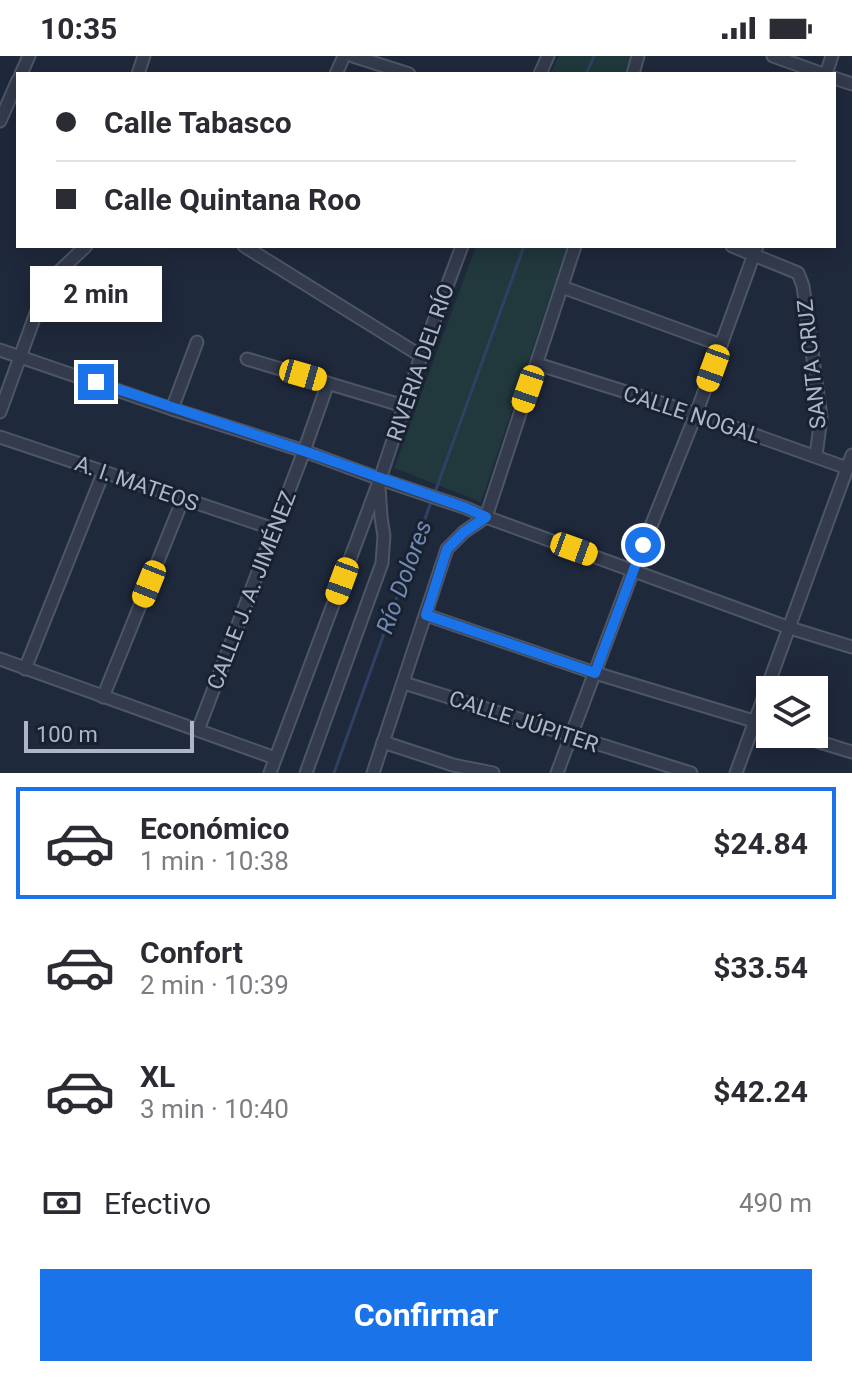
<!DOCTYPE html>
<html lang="es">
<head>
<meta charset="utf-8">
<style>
	body { margin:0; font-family:Roboto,sans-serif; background:#f7f7f7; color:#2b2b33; height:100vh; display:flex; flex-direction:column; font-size:30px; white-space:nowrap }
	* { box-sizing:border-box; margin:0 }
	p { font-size:26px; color:#7c7c81 }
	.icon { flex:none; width:44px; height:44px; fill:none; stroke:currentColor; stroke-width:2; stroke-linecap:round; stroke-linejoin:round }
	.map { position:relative; height:717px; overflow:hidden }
	.side { display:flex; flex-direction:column; background:#fff; flex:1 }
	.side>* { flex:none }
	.banner { position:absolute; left:16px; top:16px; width:820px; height:176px; border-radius:0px; box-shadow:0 4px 20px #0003; display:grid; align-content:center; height:176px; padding:0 40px; background:#fff }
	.fabs { position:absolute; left:756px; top:620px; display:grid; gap:16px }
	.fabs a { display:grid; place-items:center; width:72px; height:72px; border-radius:0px; background:#fff; box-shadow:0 4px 20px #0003; font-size:40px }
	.scale { position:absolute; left:24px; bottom:20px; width:170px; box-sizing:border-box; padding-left:8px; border:4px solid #adb6c8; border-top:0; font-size:22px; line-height:28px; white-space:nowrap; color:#adb6c8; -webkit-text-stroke:6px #182130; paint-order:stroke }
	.end { position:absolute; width:36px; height:36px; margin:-18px; border:10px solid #1a73e8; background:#fff; box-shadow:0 0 0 4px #fff }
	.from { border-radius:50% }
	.bubble { position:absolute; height:56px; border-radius:0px; background:#fff; box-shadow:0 4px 20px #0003; font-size:26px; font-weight:700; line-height:56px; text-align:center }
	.car { position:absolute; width:24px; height:48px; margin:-24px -12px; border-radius:10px; box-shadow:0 0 6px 2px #0007; background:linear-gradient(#f5c518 24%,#345 0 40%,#f5c518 0 76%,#345 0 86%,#f5c518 0) }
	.banner b { display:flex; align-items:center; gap:28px; height:76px; font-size:30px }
	.banner b+b { border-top:2px solid #e1e1e2 }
	.banner i { width:20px; height:20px; background:#2b2b33 }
	ul { padding:14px 0 0; list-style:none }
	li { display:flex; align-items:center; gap:24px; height:112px; margin:0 16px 12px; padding:0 24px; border:4px solid transparent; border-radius:0px }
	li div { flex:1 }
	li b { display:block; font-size:30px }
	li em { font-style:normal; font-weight:700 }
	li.active { border-color:#1a73e8 }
	li>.icon { width:72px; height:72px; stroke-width:1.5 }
	.pay { display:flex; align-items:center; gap:20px; height:88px; padding:0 40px; font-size:30px }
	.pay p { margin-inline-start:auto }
	.primary-button { display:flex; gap:16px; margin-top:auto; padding:16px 40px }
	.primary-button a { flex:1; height:92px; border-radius:0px; background:#1a73e8; color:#fff; font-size:32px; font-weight:700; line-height:92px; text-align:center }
	.status { display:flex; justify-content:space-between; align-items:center; height:56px; padding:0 40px; background:#fff; direction:ltr }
	.status svg { height:22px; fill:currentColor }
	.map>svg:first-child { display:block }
</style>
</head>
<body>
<div class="status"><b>10:35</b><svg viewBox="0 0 49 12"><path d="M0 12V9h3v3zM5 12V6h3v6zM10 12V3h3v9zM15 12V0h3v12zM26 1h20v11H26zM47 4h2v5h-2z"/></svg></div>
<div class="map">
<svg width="852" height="717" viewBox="0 0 852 717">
	<rect width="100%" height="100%" fill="#1f293c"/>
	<!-- green -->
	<g fill="#21383d">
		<polygon points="559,0 631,0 625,18 550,18"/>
		<polygon points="476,190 567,190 481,446 394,412"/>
	</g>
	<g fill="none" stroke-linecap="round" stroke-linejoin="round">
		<!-- stream -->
		<g stroke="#2f4163" stroke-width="3">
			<polyline points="586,18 594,0"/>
			<polyline points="434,439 524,190"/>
			<polyline points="334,717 431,446"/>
		</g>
		<!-- minor casing -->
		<g stroke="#4d5666" stroke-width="15">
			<g id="minor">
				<polyline points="353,0 409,18"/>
				<polyline points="773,0 823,18"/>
				<polyline points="21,18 29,0"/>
				<polyline points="138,18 144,0"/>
				<polyline points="336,18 344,0"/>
				<polyline points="540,18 548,0"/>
				<polyline points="633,18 638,0"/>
				<polyline points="826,18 832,0"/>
				<polyline points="834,22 852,28"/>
				<polyline points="0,65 18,24"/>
				<polyline points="244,190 421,300"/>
				<polyline points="732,190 798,217 803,230 821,361 816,400"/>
				<polyline points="47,227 120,250"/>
				<polyline points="562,231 721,289"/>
				<polyline points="0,294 172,353 304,395 380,423 466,452 486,461 790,572 852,591"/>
				<polyline points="247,303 404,350"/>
				<polyline points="537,308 696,358 847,412"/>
				<polyline points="172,353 197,286"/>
				<polyline points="0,356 47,227 86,190"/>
				<polyline points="0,381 274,473"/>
				<polyline points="426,559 595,617 770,670"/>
				<polyline points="0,603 275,702"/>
				<polyline points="25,613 104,415"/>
				<polyline points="404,627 691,717"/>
				<polyline points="103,641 183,443"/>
				<polyline points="198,674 304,395 328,327"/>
				<polyline points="794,678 852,696"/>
				<polyline points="383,686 453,709 493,717"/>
				<polyline points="270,717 380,423 421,300 462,190"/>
				<polyline points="306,717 382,507 384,480 381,461 379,431"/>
				<polyline points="373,717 447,493 464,476 486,461 575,190"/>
				<polyline points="557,717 633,515 696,358 757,190"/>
				<polyline points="736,717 852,399"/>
			</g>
		</g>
		<!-- minor -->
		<use href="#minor" stroke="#333b4c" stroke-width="11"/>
	</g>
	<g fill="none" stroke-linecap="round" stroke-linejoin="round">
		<!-- route -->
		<polyline stroke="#1a73e8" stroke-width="10" points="96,326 304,395 466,452 486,461 464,476 447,493 426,559 595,617 643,489"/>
	</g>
	<g text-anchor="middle" stroke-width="6" stroke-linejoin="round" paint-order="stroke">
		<!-- street labels -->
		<g font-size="22" fill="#adb6c8" stroke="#182130">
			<text transform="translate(420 306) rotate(-71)" y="8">RIVERIA DEL RÍO</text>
			<text transform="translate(811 308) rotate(-96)" y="8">SANTA CRUZ</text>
			<text transform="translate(692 358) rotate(18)" y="8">CALLE NOGAL</text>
			<text transform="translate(137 427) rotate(19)" y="8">A. I. MATEOS</text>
			<text transform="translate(251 534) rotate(-69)" y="8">CALLE J. A. JIMÉNEZ</text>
			<text transform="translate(524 665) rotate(18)" y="8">CALLE JÚPITER</text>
		</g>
		<!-- water labels -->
		<g font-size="24" font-style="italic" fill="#728ab3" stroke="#182130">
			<text transform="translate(404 521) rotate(-70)" y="8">Río Dolores</text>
		</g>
	</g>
</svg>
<div class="fabs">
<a><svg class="icon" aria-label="layers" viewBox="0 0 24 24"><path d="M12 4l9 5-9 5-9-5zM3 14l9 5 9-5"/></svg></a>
</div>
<div class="scale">100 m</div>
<i class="end from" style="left:643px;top:489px"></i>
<i class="end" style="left:96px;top:326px"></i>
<div class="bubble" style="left:30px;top:210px;width:132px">2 min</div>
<i class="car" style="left:713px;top:312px;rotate:200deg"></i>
<i class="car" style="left:303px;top:319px;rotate:106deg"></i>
<i class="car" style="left:528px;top:333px;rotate:199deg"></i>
<i class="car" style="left:574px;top:493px;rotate:110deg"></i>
<i class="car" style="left:342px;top:525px;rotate:200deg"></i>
<i class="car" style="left:149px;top:528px;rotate:202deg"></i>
<div class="banner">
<b><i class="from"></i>Calle Tabasco</b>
<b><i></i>Calle Quintana Roo</b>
</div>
</div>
<section class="side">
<ul>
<li class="active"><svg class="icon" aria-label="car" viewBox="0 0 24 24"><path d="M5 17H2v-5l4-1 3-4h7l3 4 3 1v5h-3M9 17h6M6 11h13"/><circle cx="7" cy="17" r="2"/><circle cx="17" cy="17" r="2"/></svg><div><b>Económico</b><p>1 min · 10:38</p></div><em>$24.84</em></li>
<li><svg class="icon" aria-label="car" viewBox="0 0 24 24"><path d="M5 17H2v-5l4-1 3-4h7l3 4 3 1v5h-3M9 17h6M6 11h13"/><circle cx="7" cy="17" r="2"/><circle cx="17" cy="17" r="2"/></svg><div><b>Confort</b><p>2 min · 10:39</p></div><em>$33.54</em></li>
<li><svg class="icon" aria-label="car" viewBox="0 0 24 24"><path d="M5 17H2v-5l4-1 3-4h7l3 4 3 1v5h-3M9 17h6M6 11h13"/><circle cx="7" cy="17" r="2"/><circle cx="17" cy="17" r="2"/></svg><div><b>XL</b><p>3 min · 10:40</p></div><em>$42.24</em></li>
</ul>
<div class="pay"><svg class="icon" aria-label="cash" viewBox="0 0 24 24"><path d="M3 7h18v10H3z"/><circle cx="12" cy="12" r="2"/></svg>Efectivo<p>490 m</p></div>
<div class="primary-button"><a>Confirmar</a></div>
</section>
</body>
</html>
